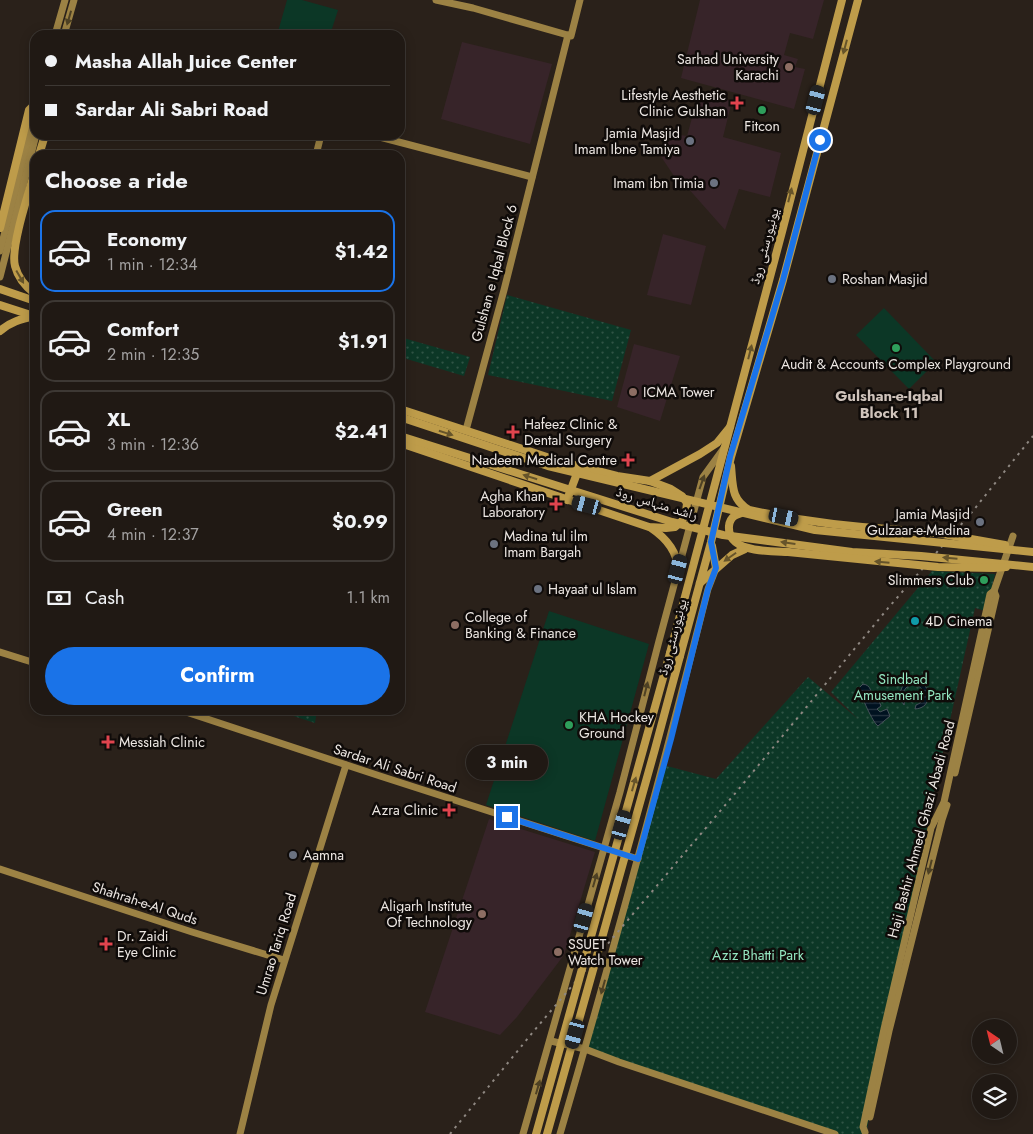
<!DOCTYPE html>
<html lang="en">
<head>
<meta charset="utf-8">
<style>
	body { margin:0; font-family:Jost,"Noto Naskh Arabic",sans-serif; background:#28221d; color:#f1f3f6; height:100vh; display:flex; flex-direction:column; font-size:19px; white-space:nowrap }
	* { box-sizing:border-box; margin:0 }
	p { font-size:16px; color:#a2a0a0 }
	.icon { flex:none; width:28px; height:28px; fill:none; stroke:currentColor; stroke-width:2; stroke-linecap:round; stroke-linejoin:round }
	.map { position:relative; flex:1; overflow:hidden }
	.drawer { position:absolute; left:30px; top:150px; width:375px; height:565px; display:flex; flex-direction:column; background:#201914; border-radius:15px; box-shadow:0 2px 12px #0003,0 0 0 1px #3d3834 }
	.drawer>* { flex:none }
	.top-card { position:absolute; left:30px; top:30px; width:375px; height:110px; border-radius:15px; box-shadow:0 2px 12px #0003,0 0 0 1px #3d3834; display:grid; align-content:center; height:110px; padding:0 15px; background:#201914 }
	.needle { width:32px; rotate:325deg }
	.fabs { position:absolute; left:972px; top:1019px; display:grid; gap:10px }
	.fabs a { display:grid; place-items:center; width:45px; height:45px; border-radius:50%; background:#201914; box-shadow:0 2px 12px #0003,0 0 0 1px #3d3834; font-size:25px }
	.end { position:absolute; width:22px; height:22px; margin:-11px; border:6px solid #1a73e8; background:#fff; box-shadow:0 0 0 2px #fff }
	.from { border-radius:50% }
	.bubble { position:absolute; height:35px; border-radius:18px; background:#201914; box-shadow:0 2px 12px #0003,0 0 0 1px #3d3834; font-size:16px; font-weight:700; line-height:35px; text-align:center }
	.car { position:absolute; width:15px; height:30px; margin:-15px -8px; border-radius:6px; box-shadow:0 0 4px 1px #0007; background:linear-gradient(#222 24%,#8ab4d8 0 40%,#222 0 76%,#8ab4d8 0 86%,#222 0) }
	.top-card b { display:flex; align-items:center; gap:18px; height:48px; font-size:19px }
	.top-card b+b { border-top:1px solid #3d3834 }
	.top-card i { width:12px; height:12px; background:#f1f3f6 }
	ul { padding:0; list-style:none }
	li { display:flex; align-items:center; gap:15px; height:82px; margin:0 10px 8px; padding:0 5px; border:2px solid #3d3834; border-radius:15px }
	li div { flex:1 }
	li b { display:block; font-size:19px }
	li em { font-style:normal; font-weight:700 }
	li.selected { border-color:#1a73e8 }
	li>.icon { width:45px; height:45px; stroke-width:1.5 }
	h2 { padding:0 15px; font-size:22px; line-height:60px }
	.pay { display:flex; align-items:center; gap:12px; height:55px; padding:0 15px; font-size:19px }
	.pay p { margin-inline-start:auto }
	.cta { display:flex; gap:10px; margin-top:auto; padding:10px 15px }
	.cta a { flex:1; height:58px; border-radius:30px; background:#1a73e8; color:#fff; font-size:20px; font-weight:700; line-height:58px; text-align:center }
	.map>svg:first-child { display:block }
</style>
</head>
<body>
<div class="map">
<svg width="1033" height="1134" viewBox="0 0 1033 1134">
	<defs>
		<pattern id="park-dots" width="8" height="8" patternUnits="userSpaceOnUse" patternTransform="scale(1.25)"><rect width="8" height="8" fill="#0c3726"/><path d="M2 2h.1M6 6h.1" fill="none" stroke="#305445" stroke-width="1.8" stroke-linecap="round"/></pattern>
		<pattern id="water-rules" width="6" height="5" patternUnits="userSpaceOnUse" patternTransform="scale(1.25)"><rect width="6" height="5" fill="#001220"/><path d="M0 2.5h6" fill="none" stroke="#263440"/></pattern>
	</defs>
	<rect width="100%" height="100%" fill="#2a211a"/>
	<!-- education -->
	<g fill="#372429">
		<polygon points="700,0 824,0 813,39 790,33 784,55 798,59 795,67 805,69 794,109 681,78"/>
		<polygon points="462,42 552,64 530,144 441,119"/>
		<polygon points="699,92 732,101 723,137 781,153 770,197 739,189 725,230 679,178 676,179 660,155 667,133 687,136"/>
		<polygon points="663,234 706,246 691,305 647,295"/>
		<polygon points="634,344 680,356 660,421 617,407"/>
		<polygon points="489,819 595,852 564,955 517,1017 500,1035 425,1012"/>
	</g>
	<!-- park -->
	<g fill="url(#park-dots)">
		<polygon points="507,295 631,330 612,401 488,375"/>
		<polygon points="400,337 470,357 464,376 400,357"/>
		<polygon points="932,571 995,574 986,611 975,608 936,783 867,1129 863,1134 836,1134 585,1050 663,765 716,779 808,677 858,719 831,692"/>
		<polygon points="275,710 317,710 315,723"/>
	</g>
	<!-- pitch -->
	<g fill="#0c3726">
		<polygon points="287,0 302,0 338,10 330,35 277,35"/>
		<polygon points="884,308 936,362 909,389 856,335"/>
		<polygon points="549,611 649,644 595,841 486,805"/>
	</g>
	<!-- water -->
	<g fill="url(#water-rules)" stroke="#47525a">
		<path d="M 916,680 L 924,684 C 931,694 930,708 915,709 L 916,705 C 930,700 924,684 911,684 C 898,692 907,696 904,705 L 899,695 L 903,685 Z"/>
		<path d="M 863,684 C 871,685 871,692 873,698 L 879,701 L 881,706 L 877,709 L 880,712 L 887,709 L 890,716 L 878,726 C 873,723 861,696 859,688 Z"/>
	</g>
	<g fill="none" stroke-linecap="round" stroke-linejoin="round">
		<!-- secondary -->
		<g stroke="#9c8244" stroke-width="7">
			<polyline points="436,0 473,8 571,36 580,0"/>
			<polyline points="55,35 65,0"/>
			<polyline points="64,35 74,0"/>
			<polyline points="372,135 532,177"/>
			<polyline points="316,155 321,135"/>
			<polyline points="0,251 35,114"/>
			<polyline points="0,277 36,135"/>
			<polyline points="466,430 504,290 568,35"/>
			<polyline points="0,652 35,663"/>
			<polyline points="180,710 380,776 638,859"/>
			<polyline points="955,773 996,596 994,591"/>
			<polyline points="0,869 192,932 284,960"/>
			<polyline points="551,1041 585,1049 619,1062 835,1134"/>
			<polyline points="870,1117 889,1031 942,820 947,805"/>
			<polyline points="865,1132 863,1127 884,1029 931,828 944,802 990,594 994,591 1013,536"/>
			<polyline points="240,1134 271,1005 346,765"/>
			<polyline points="523,1134 620,792 659,641 703,477 724,448"/>
			<path d="M 560,1134 C 613,953 662,772 708,589 L 715,571"/>
		</g>
		<!-- primary -->
		<g stroke="#be9c4a" stroke-width="8">
			<polyline points="39,155 45,135"/>
			<path d="M 35,171 C 29,192 10,248 15,266 C 18,278 26,287 35,294"/>
			<polyline points="0,228 29,110 35,104"/>
			<polyline points="0,289 35,301"/>
			<polyline points="0,305 34,316"/>
			<path d="M 0,331 C 10,322 21,319 35,316"/>
			<polyline points="400,409 562,462 617,476 650,481 671,489 682,496 687,503 686,512 682,521 675,527 666,528 649,527 400,443"/>
			<path d="M 731,466 C 733,486 731,499 749,510 C 801,521 848,527 901,530"/>
			<polyline points="650,481 700,454 717,443 730,427"/>
			<polyline points="567,500 579,468"/>
			<path d="M 745,512 C 737,514 730,516 729,526 C 727,553 770,551 788,552"/>
			<path d="M 651,528 C 666,538 677,551 678,569"/>
			<polyline points="712,546 716,568"/>
			<polyline points="700,583 732,555 745,549"/>
			<path d="M 670,653 C 729,436 786,218 842,0"/>
			<polyline points="680,656 711,542 731,457 783,280 858,0"/>
		</g>
		<!-- rail -->
		<polyline stroke="#8f8882" stroke-width="2" stroke-dasharray="2.5 5" stroke-linecap="butt" points="450,1134 533,1032 738,790 889,607 972,512 1033,436"/>
		<!-- primary-bridge -->
		<g stroke="#be9c4a" stroke-width="8">
			<polyline points="400,417 548,466 815,530 1033,552"/>
			<polyline points="400,436 672,522 723,535 852,552 921,556 1033,567"/>
			<polyline points="901,530 937,533 1005,545"/>
			<polyline points="788,552 938,567 994,568 1006,567"/>
			<polyline points="536,1134 670,653"/>
			<polyline points="547,1134 655,749 680,656"/>
		</g>
	</g>
	<!-- one-way arrows -->
	<defs><path id="oneway-solid" d="M-6-.8H1V-3.2L6.5 0L1 3.2V.8H-6Z" transform="scale(1.25)"/></defs>
	<g fill="#4e4124">
		<use href="#oneway-solid" transform="translate(69 18) rotate(106)"/>
		<use href="#oneway-solid" transform="translate(702 482) rotate(-70)"/>
		<use href="#oneway-solid" transform="translate(646 689) rotate(-76)"/>
		<use href="#oneway-solid" transform="translate(930 867) rotate(104)"/>
		<use href="#oneway-solid" transform="translate(595 880) rotate(-74)"/>
		<use href="#oneway-solid" transform="translate(603 987) rotate(106)"/>
		<use href="#oneway-solid" transform="translate(538 1087) rotate(-74)"/>
	</g>
	<g fill="#66542a">
		<use href="#oneway-solid" transform="translate(845 47) rotate(105)"/>
		<use href="#oneway-solid" transform="translate(790 195) rotate(-76)"/>
		<use href="#oneway-solid" transform="translate(20 277) rotate(60)"/>
		<use href="#oneway-solid" transform="translate(750 352) rotate(-76)"/>
		<use href="#oneway-solid" transform="translate(446 433) rotate(18)"/>
		<use href="#oneway-solid" transform="translate(530 477) rotate(-163)"/>
		<use href="#oneway-solid" transform="translate(788 543) rotate(-172)"/>
		<use href="#oneway-solid" transform="translate(730 557) rotate(145)"/>
		<use href="#oneway-solid" transform="translate(950 558) rotate(-175)"/>
		<use href="#oneway-solid" transform="translate(882 562) rotate(-175)"/>
		<use href="#oneway-solid" transform="translate(634 784) rotate(-74)"/>
	</g>
	<g fill="none" stroke-linecap="round" stroke-linejoin="round">
		<!-- route -->
		<polyline stroke="#1a73e8" stroke-width="6" points="507,817 638,859 671,739 708,589 716,568 711,542 730,457 783,280 820,140"/>
	</g>
	<!-- markers -->
	<g fill="#8d6e63" stroke="#0f0b09" stroke-width="2">
		<circle cx="789" cy="67" r="5"/>
		<circle cx="633" cy="392" r="5"/>
		<circle cx="455" cy="625" r="5"/>
		<circle cx="482" cy="914" r="5"/>
		<circle cx="558" cy="952" r="5"/>
	</g>
	<g fill="#e0444e" stroke="#0f0b09" stroke-width="2">
		<path d="M734.5 95.5h5v5h5v5h-5v5h-5v-5h-5v-5h5z"/>
		<path d="M510.5 424.5h5v5h5v5h-5v5h-5v-5h-5v-5h5z"/>
		<path d="M625.5 452.5h5v5h5v5h-5v5h-5v-5h-5v-5h5z"/>
		<path d="M553.5 496.5h5v5h5v5h-5v5h-5v-5h-5v-5h5z"/>
		<path d="M105.5 734.5h5v5h5v5h-5v5h-5v-5h-5v-5h5z"/>
		<path d="M446.5 802.5h5v5h5v5h-5v5h-5v-5h-5v-5h5z"/>
		<path d="M103.5 936.5h5v5h5v5h-5v5h-5v-5h-5v-5h5z"/>
	</g>
	<g fill="#2e9e5b" stroke="#0f0b09" stroke-width="2">
		<circle cx="762" cy="110" r="5"/>
		<circle cx="896" cy="348" r="5"/>
		<circle cx="984" cy="580" r="5"/>
		<circle cx="569" cy="725" r="5"/>
	</g>
	<g fill="#6b7280" stroke="#0f0b09" stroke-width="2">
		<circle cx="690" cy="141" r="5"/>
		<circle cx="714" cy="183" r="5"/>
		<circle cx="832" cy="279" r="5"/>
		<circle cx="980" cy="522" r="5"/>
		<circle cx="494" cy="544" r="5"/>
		<circle cx="538" cy="589" r="5"/>
		<circle cx="293" cy="855" r="5"/>
	</g>
	<circle fill="#0f9aa8" stroke="#0f0b09" stroke-width="2" cx="915" cy="621" r="5"/>
	<g text-anchor="middle" stroke-width="5" stroke-linejoin="round" paint-order="stroke">
		<!-- poi labels -->
		<g font-size="14" fill="#ede7e3" stroke="#0f0b09" text-anchor="start">
			<text x="779" y="64" text-anchor="end">Sarhad University<tspan x="779" dy="16">Karachi</tspan></text>
			<text x="726" y="100" text-anchor="end">Lifestyle Aesthetic<tspan x="726" dy="16">Clinic Gulshan</tspan></text>
			<text x="762" y="131" text-anchor="middle">Fitcon</text>
			<text x="680" y="138" text-anchor="end">Jamia Masjid<tspan x="680" dy="16">Imam Ibne Tamiya</tspan></text>
			<text x="704" y="188" text-anchor="end">Imam ibn Timia</text>
			<text x="842" y="284">Roshan Masjid</text>
			<text x="896" y="369" text-anchor="middle">Audit &amp; Accounts Complex Playground</text>
			<text x="643" y="397">ICMA Tower</text>
			<text x="524" y="429">Hafeez Clinic &amp;<tspan x="524" dy="16">Dental Surgery</tspan></text>
			<text x="617" y="465" text-anchor="end">Nadeem Medical Centre</text>
			<text x="545" y="501" text-anchor="end">Agha Khan<tspan x="545" dy="16">Laboratory</tspan></text>
			<text x="970" y="519" text-anchor="end">Jamia Masjid<tspan x="970" dy="16">Gulzaar-e-Madina</tspan></text>
			<text x="504" y="541">Madina tul ilm<tspan x="504" dy="16">Imam Bargah</tspan></text>
			<text x="974" y="585" text-anchor="end">Slimmers Club</text>
			<text x="548" y="594">Hayaat ul Islam</text>
			<text x="465" y="622">College of<tspan x="465" dy="16">Banking &amp; Finance</tspan></text>
			<text x="925" y="626">4D Cinema</text>
			<text x="579" y="722">KHA Hockey<tspan x="579" dy="16">Ground</tspan></text>
			<text x="119" y="747">Messiah Clinic</text>
			<text x="438" y="815" text-anchor="end">Azra Clinic</text>
			<text x="303" y="860">Aamna</text>
			<text x="472" y="911" text-anchor="end">Aligarh Institute<tspan x="472" dy="16">Of Technology</tspan></text>
			<text x="117" y="941">Dr. Zaidi<tspan x="117" dy="16">Eye Clinic</tspan></text>
			<text x="568" y="949">SSUET<tspan x="568" dy="16">Watch Tower</tspan></text>
		</g>
		<!-- street labels -->
		<g font-size="14" fill="#ede7e3" stroke="#0f0b09">
			<text transform="translate(764 246) rotate(-75)" y="5">یونیورسٹی روڈ</text>
			<text transform="translate(494 273) rotate(-75)" y="5">Gulshan e Iqbal Block 6</text>
			<text transform="translate(657 503) rotate(17)" y="5">راشد منہاس روڈ</text>
			<text transform="translate(672 637) rotate(-75)" y="5">یونیورسٹی روڈ</text>
			<text transform="translate(395 768) rotate(18)" y="5">Sardar Ali Sabri Road</text>
			<text transform="translate(921 829) rotate(-75)" y="5">Haji Bashir Ahmed Ghazi Abadi Road</text>
			<text transform="translate(145 903) rotate(18)" y="5">Shahrah-e-Al Quds</text>
			<text transform="translate(276 944) rotate(-73)" y="5">Umrao Tariq Road</text>
		</g>
		<!-- park labels -->
		<g font-size="14" fill="#94e6c0" stroke="#0f0b09">
			<text x="903" y="684">Sindbad<tspan x="903" dy="16">Amusement Park</tspan></text>
			<text x="758" y="960">Aziz Bhatti Park</text>
		</g>
		<!-- neighbourhood labels -->
		<g font-size="15" font-weight="bold" fill="#cfc3bb" stroke="#0f0b09">
			<text x="889" y="401">Gulshan-e-Iqbal<tspan x="889" dy="17">Block 11</tspan></text>
		</g>
	</g>
</svg>
<div class="fabs">
<a><svg class="needle" viewBox="-14 -14 28 28"><path d="M0-13l5 13h-10z" fill="#e53935"/><path d="M0 13l5-13h-10z" fill="#a2a0a0"/></svg></a>
<a><svg class="icon" aria-label="layers" viewBox="0 0 24 24"><path d="M12 4l9 5-9 5-9-5zM3 14l9 5 9-5"/></svg></a>
</div>
<i class="end from" style="left:820px;top:140px"></i>
<i class="end" style="left:507px;top:817px"></i>
<div class="bubble" style="left:466px;top:745px;width:82px">3 min</div>
<i class="car" style="left:816px;top:100px;rotate:15deg"></i>
<i class="car" style="left:587px;top:505px;rotate:285deg"></i>
<i class="car" style="left:784px;top:517px;rotate:102deg"></i>
<i class="car" style="left:678px;top:569px;rotate:15deg"></i>
<i class="car" style="left:622px;top:825px;rotate:16deg"></i>
<i class="car" style="left:584px;top:918px;rotate:16deg"></i>
<i class="car" style="left:575px;top:1034px;rotate:195deg"></i>
<div class="top-card">
<b><i class="from"></i>Masha Allah Juice Center</b>
<b><i></i>Sardar Ali Sabri Road</b>
</div>
<section class="drawer">
<h2>Choose a ride</h2>
<ul>
<li class="selected"><svg class="icon" aria-label="car" viewBox="0 0 24 24"><path d="M5 17H2v-5l4-1 3-4h7l3 4 3 1v5h-3M9 17h6M6 11h13"/><circle cx="7" cy="17" r="2"/><circle cx="17" cy="17" r="2"/></svg><div><b>Economy</b><p>1 min · 12:34</p></div><em>$1.42</em></li>
<li><svg class="icon" aria-label="car" viewBox="0 0 24 24"><path d="M5 17H2v-5l4-1 3-4h7l3 4 3 1v5h-3M9 17h6M6 11h13"/><circle cx="7" cy="17" r="2"/><circle cx="17" cy="17" r="2"/></svg><div><b>Comfort</b><p>2 min · 12:35</p></div><em>$1.91</em></li>
<li><svg class="icon" aria-label="car" viewBox="0 0 24 24"><path d="M5 17H2v-5l4-1 3-4h7l3 4 3 1v5h-3M9 17h6M6 11h13"/><circle cx="7" cy="17" r="2"/><circle cx="17" cy="17" r="2"/></svg><div><b>XL</b><p>3 min · 12:36</p></div><em>$2.41</em></li>
<li><svg class="icon" aria-label="car" viewBox="0 0 24 24"><path d="M5 17H2v-5l4-1 3-4h7l3 4 3 1v5h-3M9 17h6M6 11h13"/><circle cx="7" cy="17" r="2"/><circle cx="17" cy="17" r="2"/></svg><div><b>Green</b><p>4 min · 12:37</p></div><em>$0.99</em></li>
</ul>
<div class="pay"><svg class="icon" aria-label="cash" viewBox="0 0 24 24"><path d="M3 7h18v10H3z"/><circle cx="12" cy="12" r="2"/></svg>Cash<p>1.1 km</p></div>
<div class="cta"><a>Confirm</a></div>
</section>
</div>
</body>
</html>
